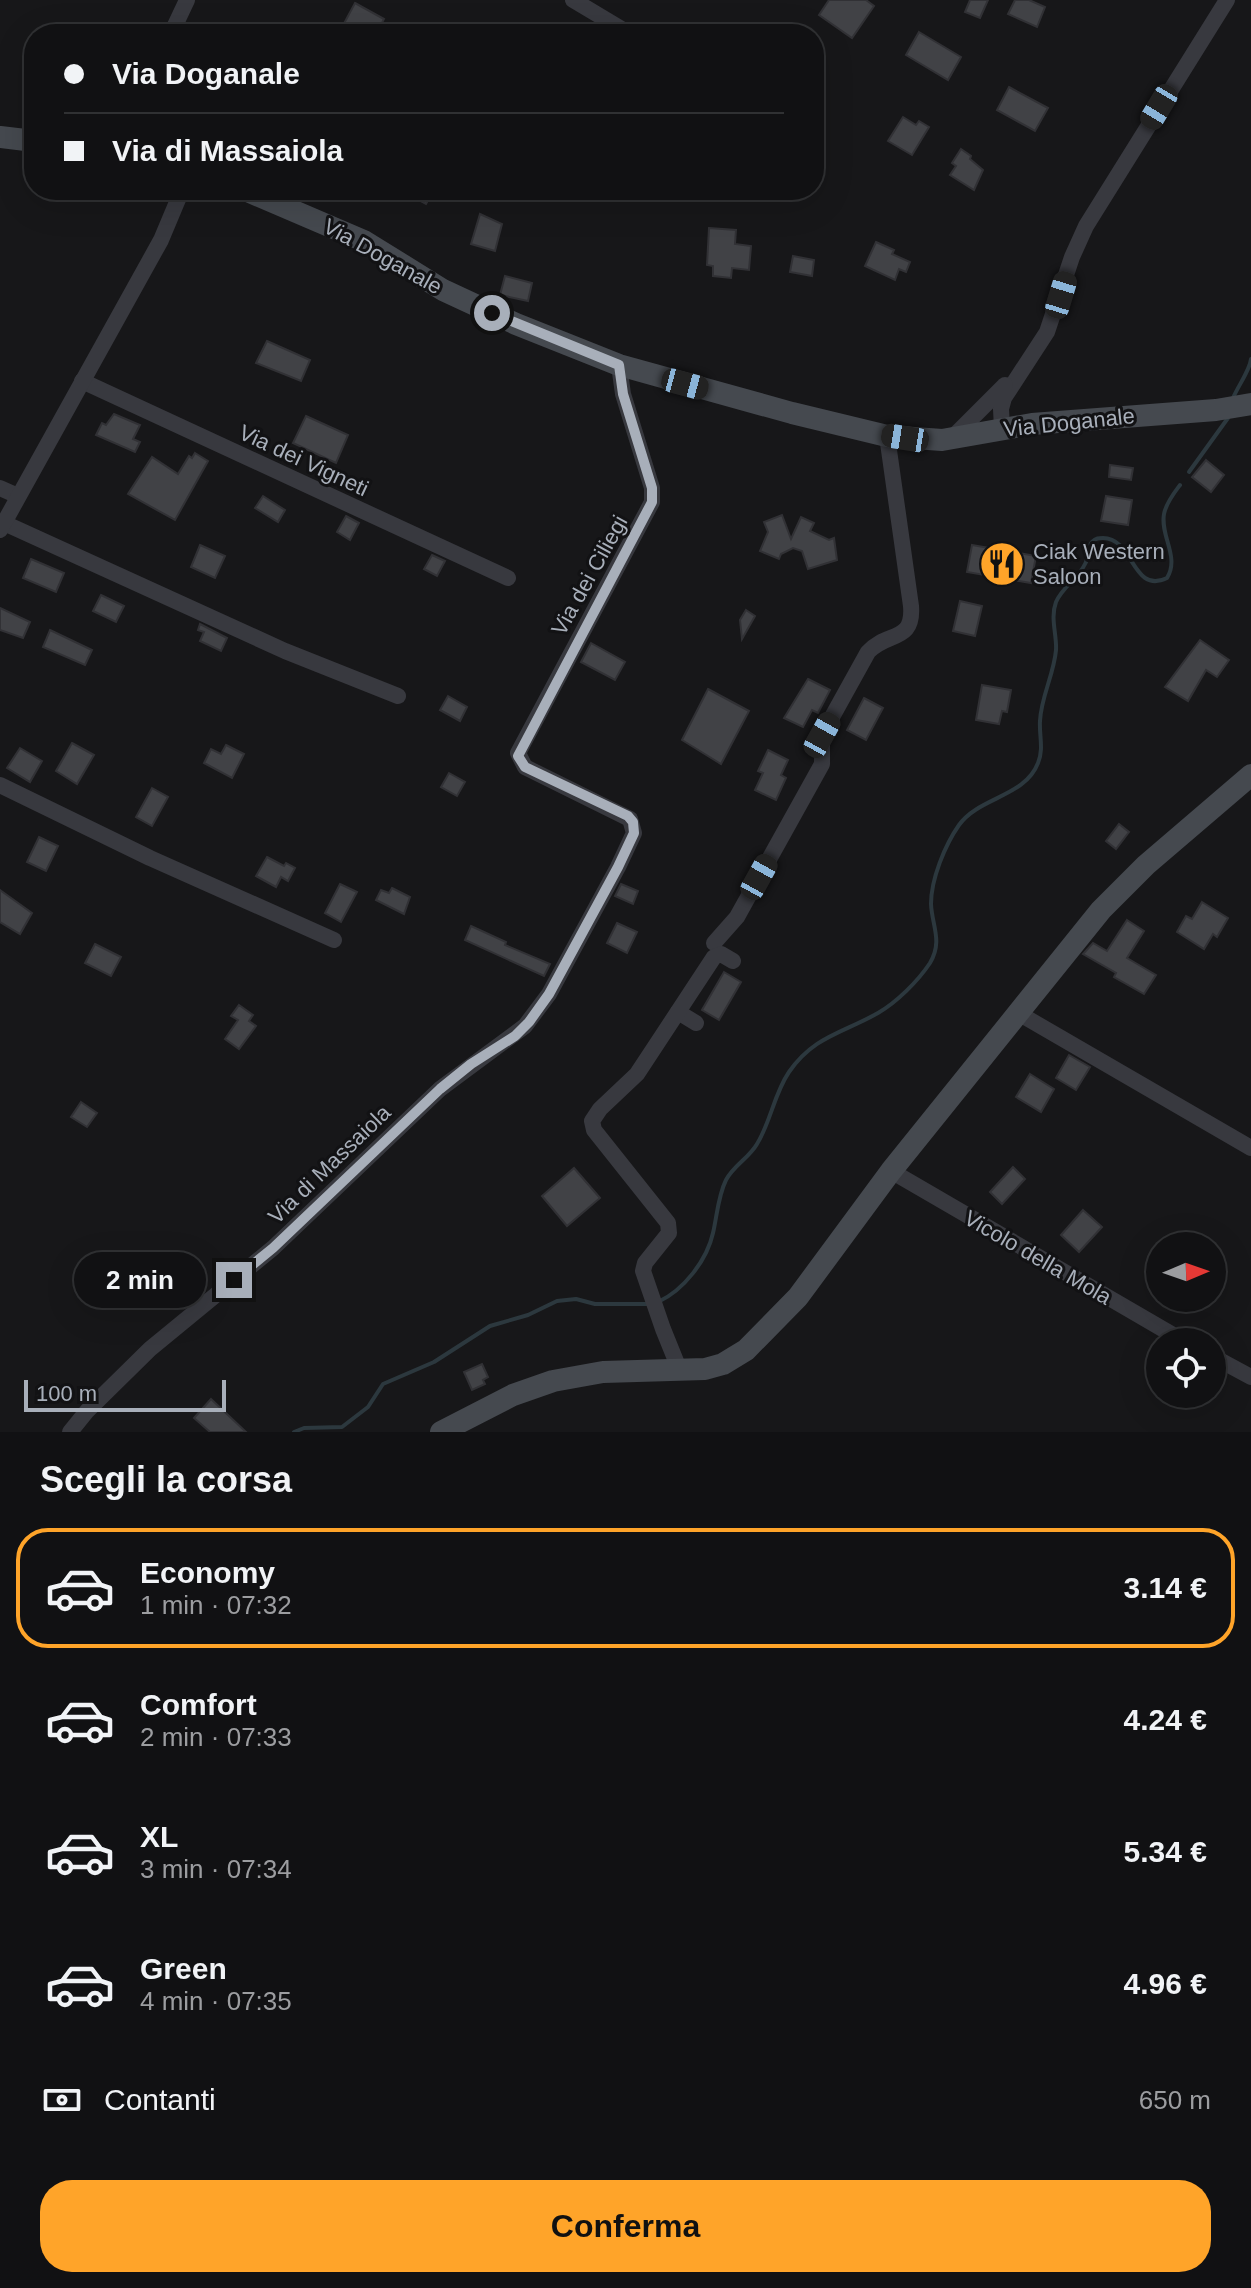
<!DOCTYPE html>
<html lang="it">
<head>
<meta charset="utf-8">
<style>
	body { margin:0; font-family:Helvetica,sans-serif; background:#1a1a1c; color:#f1f3f6; height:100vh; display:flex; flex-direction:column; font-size:30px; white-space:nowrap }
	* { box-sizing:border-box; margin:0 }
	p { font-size:26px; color:#9c9da0 }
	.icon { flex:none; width:44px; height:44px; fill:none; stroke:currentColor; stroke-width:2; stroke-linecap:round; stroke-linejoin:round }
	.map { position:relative; height:1432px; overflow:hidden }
	.side { display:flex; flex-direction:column; background:#111113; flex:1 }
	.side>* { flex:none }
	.guide { position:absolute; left:24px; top:24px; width:800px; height:176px; border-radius:32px; box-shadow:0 8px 32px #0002,0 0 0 2px #303133; display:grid; align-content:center; height:176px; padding:0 40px; background:#111113 }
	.needle { width:52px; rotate:88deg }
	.tools { position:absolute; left:1146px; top:1232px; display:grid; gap:16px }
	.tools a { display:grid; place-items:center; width:80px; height:80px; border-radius:50%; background:#111113; box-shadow:0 8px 32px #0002,0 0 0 2px #303133; font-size:40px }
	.scale { position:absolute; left:24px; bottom:20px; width:202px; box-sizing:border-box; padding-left:8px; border:4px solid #a8afba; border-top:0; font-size:22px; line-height:28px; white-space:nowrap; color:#a8afba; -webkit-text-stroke:6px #121214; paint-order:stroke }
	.end { position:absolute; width:36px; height:36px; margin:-18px; border:10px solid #a8afba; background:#111; box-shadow:0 0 0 4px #111 }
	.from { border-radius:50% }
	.bubble { position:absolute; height:56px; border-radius:28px; background:#111113; box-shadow:0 8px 32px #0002,0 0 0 2px #303133; font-size:26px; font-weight:700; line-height:56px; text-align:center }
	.car { position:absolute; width:24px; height:48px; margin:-24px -12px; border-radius:10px; box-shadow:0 0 6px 2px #0007; background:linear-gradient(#222 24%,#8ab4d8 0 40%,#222 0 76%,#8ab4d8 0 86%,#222 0) }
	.guide b { display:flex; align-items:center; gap:28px; height:76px; font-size:30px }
	.guide b+b { border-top:2px solid #303133 }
	.guide i { width:20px; height:20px; background:#f1f3f6 }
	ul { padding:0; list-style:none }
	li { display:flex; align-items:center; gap:24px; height:120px; margin:0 16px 12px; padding:0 24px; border:4px solid transparent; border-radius:32px }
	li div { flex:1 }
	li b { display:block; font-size:30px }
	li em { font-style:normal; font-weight:700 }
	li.on { border-color:#ffa429 }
	li>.icon { width:72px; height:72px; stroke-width:1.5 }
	h2 { padding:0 40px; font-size:36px; line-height:96px }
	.pay { display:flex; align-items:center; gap:20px; height:88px; padding:0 40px; font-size:30px }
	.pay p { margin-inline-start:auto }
	.action { display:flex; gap:16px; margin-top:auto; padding:16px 40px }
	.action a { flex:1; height:92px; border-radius:32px; background:#ffa429; color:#111; font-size:32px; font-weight:700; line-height:92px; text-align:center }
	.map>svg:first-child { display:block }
</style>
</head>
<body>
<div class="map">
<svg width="1251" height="1432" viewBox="0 0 1251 1432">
	<rect width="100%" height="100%" fill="#171719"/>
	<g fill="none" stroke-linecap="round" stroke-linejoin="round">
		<!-- stream -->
		<g stroke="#2c383e" stroke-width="4">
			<path d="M 1233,398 C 1238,386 1250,370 1251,359"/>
			<polyline points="1189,472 1228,418"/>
			<path d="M 658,1302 C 684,1290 707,1260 713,1233 C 717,1216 718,1196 726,1180 C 734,1165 749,1158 757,1144 C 771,1121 774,1094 789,1072 C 814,1036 843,1033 878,1013 C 897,1002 918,981 930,963 C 943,941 932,926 931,904 C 931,879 945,845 959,825 C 979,797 1025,797 1038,763 C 1044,749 1039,735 1040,721 C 1041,697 1054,674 1056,650 C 1057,635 1050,618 1056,602 C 1063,586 1078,579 1085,564 C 1089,558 1087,547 1092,542 C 1096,538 1099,538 1103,538 C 1134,538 1132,595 1167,578 C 1180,557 1160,536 1164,514 C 1166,503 1174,493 1180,485"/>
			<polyline points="294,1432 304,1428 342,1427 368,1407 383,1384 434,1362 490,1326 528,1315 557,1301 576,1299 595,1304 650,1304"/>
		</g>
	</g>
	<!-- building -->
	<g fill="#414246" stroke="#313135" stroke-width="2">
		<polygon points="829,0 866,0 874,6 852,38 819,15"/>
		<polygon points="970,0 988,0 980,18 965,12"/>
		<polygon points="1015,0 1029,0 1045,7 1037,27 1008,14"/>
		<polygon points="355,3 384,19 376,34 345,34 340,31"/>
		<polygon points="919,32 961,57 948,80 906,55"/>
		<polygon points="1009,87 1048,108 1035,131 997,110"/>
		<polygon points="903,117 916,125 919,121 929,127 912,155 888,141"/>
		<polygon points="961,149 971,156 970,159 983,170 974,190 950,175 956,166 952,163"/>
		<polygon points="400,190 434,190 426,204"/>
		<polygon points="480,214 502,224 495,251 471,244"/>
		<polygon points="709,228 736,230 735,244 751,246 749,270 732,268 731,278 713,276 713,266 707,265"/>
		<polygon points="876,242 894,250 892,254 910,262 906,272 899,269 895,280 865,266"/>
		<polygon points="793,256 814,260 812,276 790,272"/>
		<polygon points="505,276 532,283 528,301 500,295"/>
		<polygon points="267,341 310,360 301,381 256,363"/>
		<polygon points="114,414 140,425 133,439 140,442 135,452 96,435 102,423 106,425"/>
		<polygon points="306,416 348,435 336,463 293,443"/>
		<polygon points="195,453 208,461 175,520 128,494 152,457 178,474 189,456 192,458"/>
		<polygon points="1206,460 1224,475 1211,492 1192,477"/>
		<polygon points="1110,465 1133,468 1131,480 1109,477"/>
		<polygon points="263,496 285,510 278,522 255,508"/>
		<polygon points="1106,496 1132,500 1128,525 1101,521"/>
		<polygon points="782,515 791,539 801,517 814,523 810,531 829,540 834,538 837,560 808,569 802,551 793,548 781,554 779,559 760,551 768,532 764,522"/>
		<polygon points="346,516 359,523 350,540 337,532"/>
		<polygon points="200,545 225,556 215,578 191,567"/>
		<polygon points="972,545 1036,556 1031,583 967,572"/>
		<polygon points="432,555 445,561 437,576 424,569"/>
		<polygon points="31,559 64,573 56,592 23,578"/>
		<polygon points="101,595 124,606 116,622 93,611"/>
		<polygon points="960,601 982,606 975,636 953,631"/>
		<polygon points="0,608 30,622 23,638 0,630"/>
		<polygon points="746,610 755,616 742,639 740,620"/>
		<polygon points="200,624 227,638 221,651 200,641 204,632 198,630"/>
		<polygon points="50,630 92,650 85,665 43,647"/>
		<polygon points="1200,640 1229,660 1217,677 1206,670 1188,701 1165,687"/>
		<polygon points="591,643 625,662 615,680 581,662"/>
		<polygon points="808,679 830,690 818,713 812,710 803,727 784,718"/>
		<polygon points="982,685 1011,690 1007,712 1002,711 999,724 976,720"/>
		<polygon points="708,689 749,711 721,764 682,740"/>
		<polygon points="448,696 467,707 460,721 440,710"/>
		<polygon points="864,698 883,708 866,740 847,730"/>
		<polygon points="72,743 94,755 77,784 56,771"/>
		<polygon points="226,745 244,754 232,778 204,763 211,749 221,754"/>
		<polygon points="20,748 42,761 30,782 7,768"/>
		<polygon points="768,750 788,760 781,775 786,778 776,800 755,790 763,773 758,771"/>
		<polygon points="449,773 465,782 457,796 441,787"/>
		<polygon points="152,788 168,797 152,826 136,817"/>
		<polygon points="1119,824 1129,832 1116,849 1106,841"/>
		<polygon points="39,837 58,846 46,871 27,862"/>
		<polygon points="267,857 284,866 286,863 295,868 288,881 281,877 276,887 256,876"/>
		<polygon points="340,884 357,892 341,922 325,913"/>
		<polygon points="621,884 638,891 633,904 615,896"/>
		<polygon points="392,888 410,897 404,914 376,900 381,890 389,893"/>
		<polygon points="0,890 32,913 20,934 0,922"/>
		<polygon points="1202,902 1228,918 1217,937 1213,934 1204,949 1177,932 1186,916 1192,919"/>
		<polygon points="1127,920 1144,931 1127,958 1156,975 1144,994 1114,977 1116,973 1083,954 1093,943 1107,951"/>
		<polygon points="617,923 637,932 627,953 607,943"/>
		<polygon points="471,926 506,942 505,945 550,964 544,976 465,940"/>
		<polygon points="95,944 121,957 111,976 85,963"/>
		<polygon points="724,972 741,982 719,1020 702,1010"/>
		<polygon points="239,1005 253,1015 249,1021 256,1026 239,1049 225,1039 238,1020 231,1016"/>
		<polygon points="1069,1055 1090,1067 1076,1090 1056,1078"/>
		<polygon points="1030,1074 1054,1089 1041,1112 1016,1097"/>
		<polygon points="81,1102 97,1113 87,1127 71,1117"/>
		<polygon points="1013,1167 1025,1179 1002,1204 990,1192"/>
		<polygon points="574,1168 600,1198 567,1226 542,1196"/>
		<polygon points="1083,1210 1102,1227 1079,1252 1061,1235"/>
		<polygon points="482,1364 488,1377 483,1380 485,1384 472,1390 464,1372"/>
		<polygon points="211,1399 246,1432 210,1432 194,1418"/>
	</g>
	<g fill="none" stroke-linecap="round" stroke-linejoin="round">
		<!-- street -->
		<g stroke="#38393f" stroke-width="16">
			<polyline points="573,0 630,34"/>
			<polyline points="171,34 187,0"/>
			<polyline points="82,381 508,578"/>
			<polyline points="1002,428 1001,409 1004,398 1047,332 1072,257 1086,226 1227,0"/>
			<polyline points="952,438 1005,385"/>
			<polyline points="0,488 18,496"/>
			<polyline points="4,523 285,651 398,696"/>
			<polyline points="0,530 161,240 182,190"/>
			<polyline points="0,785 150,858 334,940"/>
			<path d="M 714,943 L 737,917 L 822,764 L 822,735 L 868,652 C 887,631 914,643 911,606 L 887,436"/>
			<polyline points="678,1012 696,1023"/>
			<polyline points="1018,1013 1251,1148"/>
			<polyline points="891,1171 1185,1342"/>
			<polyline points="1212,1356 1251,1377"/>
			<polyline points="680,1371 663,1329 643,1271 645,1263 669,1233 668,1223 594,1130 592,1121 600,1109 637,1074 714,957 721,954 733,961"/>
			<polyline points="70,1432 87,1411 150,1349 273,1248 440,1089 525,1026 549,994 618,867 634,833 630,819 525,767 518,753 652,502 652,488 623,394 619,365"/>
		</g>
		<!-- secondary -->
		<g stroke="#45494f" stroke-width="22">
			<polyline points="0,137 34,141"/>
			<polyline points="245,190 364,241 443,290 516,324 619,365 792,413 887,436 942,440 1032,424 1216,410 1251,404"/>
			<polyline points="441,1432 513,1395 553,1381 603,1372 705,1369 723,1364 746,1350 798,1297 891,1171 1101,910 1146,865 1251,775"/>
		</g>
	</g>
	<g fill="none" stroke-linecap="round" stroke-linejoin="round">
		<!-- route -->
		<polyline stroke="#a8afba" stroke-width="10" points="234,1280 273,1248 440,1089 471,1064 515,1036 529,1022 549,994 618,867 634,833 633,822 628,816 525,767 518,756 652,502 652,488 623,394 619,365 492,313"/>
	</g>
	<!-- icons -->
	<defs>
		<g id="restaurant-disc" transform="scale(2.3)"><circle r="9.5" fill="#ffa429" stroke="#121214"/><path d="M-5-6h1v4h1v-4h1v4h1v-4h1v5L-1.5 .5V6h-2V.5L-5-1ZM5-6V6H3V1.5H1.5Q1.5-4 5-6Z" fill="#111"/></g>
	</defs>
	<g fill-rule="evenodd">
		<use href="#restaurant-disc" x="1002" y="564"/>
	</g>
	<g text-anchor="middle" stroke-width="6" stroke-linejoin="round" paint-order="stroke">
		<!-- street labels -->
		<g font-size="22" fill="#a8afba" stroke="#121214">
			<text transform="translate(383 256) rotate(29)" y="8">Via Doganale</text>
			<text transform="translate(1069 422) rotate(-6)" y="8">Via Doganale</text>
			<text transform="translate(304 460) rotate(25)" y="8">Via dei Vigneti</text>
			<text transform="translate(589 575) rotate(-61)" y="8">Via dei Ciliegi</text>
			<text transform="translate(329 1164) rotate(-44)" y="8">Via di Massaiola</text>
			<text transform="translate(1038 1257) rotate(30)" y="8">Vicolo della Mola</text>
		</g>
		<!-- poi labels -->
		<g font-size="22" fill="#a8afba" stroke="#121214" text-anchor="start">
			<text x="1033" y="559">Ciak Western<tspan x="1033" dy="25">Saloon</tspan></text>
		</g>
	</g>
</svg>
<div class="tools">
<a><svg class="needle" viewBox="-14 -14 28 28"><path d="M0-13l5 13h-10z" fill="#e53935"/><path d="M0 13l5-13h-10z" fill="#9c9da0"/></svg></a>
<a><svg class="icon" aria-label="locate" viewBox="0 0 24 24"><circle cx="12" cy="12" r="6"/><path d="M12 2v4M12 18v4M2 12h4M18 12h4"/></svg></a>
</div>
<div class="scale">100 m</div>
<i class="end from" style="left:492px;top:313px"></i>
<i class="end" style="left:234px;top:1280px"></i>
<div class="bubble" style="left:74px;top:1252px;width:132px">2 min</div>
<i class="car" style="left:1159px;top:107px;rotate:211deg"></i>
<i class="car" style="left:1061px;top:295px;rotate:17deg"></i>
<i class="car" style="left:685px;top:384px;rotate:105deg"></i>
<i class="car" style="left:905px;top:438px;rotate:279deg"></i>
<i class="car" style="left:822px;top:735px;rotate:29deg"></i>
<i class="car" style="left:759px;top:877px;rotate:29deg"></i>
<div class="guide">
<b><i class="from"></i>Via Doganale</b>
<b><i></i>Via di Massaiola</b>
</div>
</div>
<section class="side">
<h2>Scegli la corsa</h2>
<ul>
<li class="on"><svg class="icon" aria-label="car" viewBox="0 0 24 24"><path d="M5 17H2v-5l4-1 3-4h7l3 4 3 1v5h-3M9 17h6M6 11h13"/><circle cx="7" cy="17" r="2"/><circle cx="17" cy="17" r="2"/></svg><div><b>Economy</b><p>1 min · 07:32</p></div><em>3.14 €</em></li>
<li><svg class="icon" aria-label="car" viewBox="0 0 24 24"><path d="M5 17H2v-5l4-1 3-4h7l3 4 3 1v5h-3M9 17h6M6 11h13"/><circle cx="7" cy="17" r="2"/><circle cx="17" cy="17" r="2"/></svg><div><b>Comfort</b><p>2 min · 07:33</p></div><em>4.24 €</em></li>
<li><svg class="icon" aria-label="car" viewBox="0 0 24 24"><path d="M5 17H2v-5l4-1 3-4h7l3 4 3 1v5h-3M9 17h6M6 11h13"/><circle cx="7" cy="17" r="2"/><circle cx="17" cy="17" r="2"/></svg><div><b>XL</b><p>3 min · 07:34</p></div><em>5.34 €</em></li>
<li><svg class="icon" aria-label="car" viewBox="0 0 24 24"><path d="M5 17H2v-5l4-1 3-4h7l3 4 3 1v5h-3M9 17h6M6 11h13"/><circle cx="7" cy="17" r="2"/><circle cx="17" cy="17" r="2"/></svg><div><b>Green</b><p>4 min · 07:35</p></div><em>4.96 €</em></li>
</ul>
<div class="pay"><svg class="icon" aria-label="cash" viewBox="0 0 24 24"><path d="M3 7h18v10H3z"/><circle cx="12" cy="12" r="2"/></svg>Contanti<p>650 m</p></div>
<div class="action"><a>Conferma</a></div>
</section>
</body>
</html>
